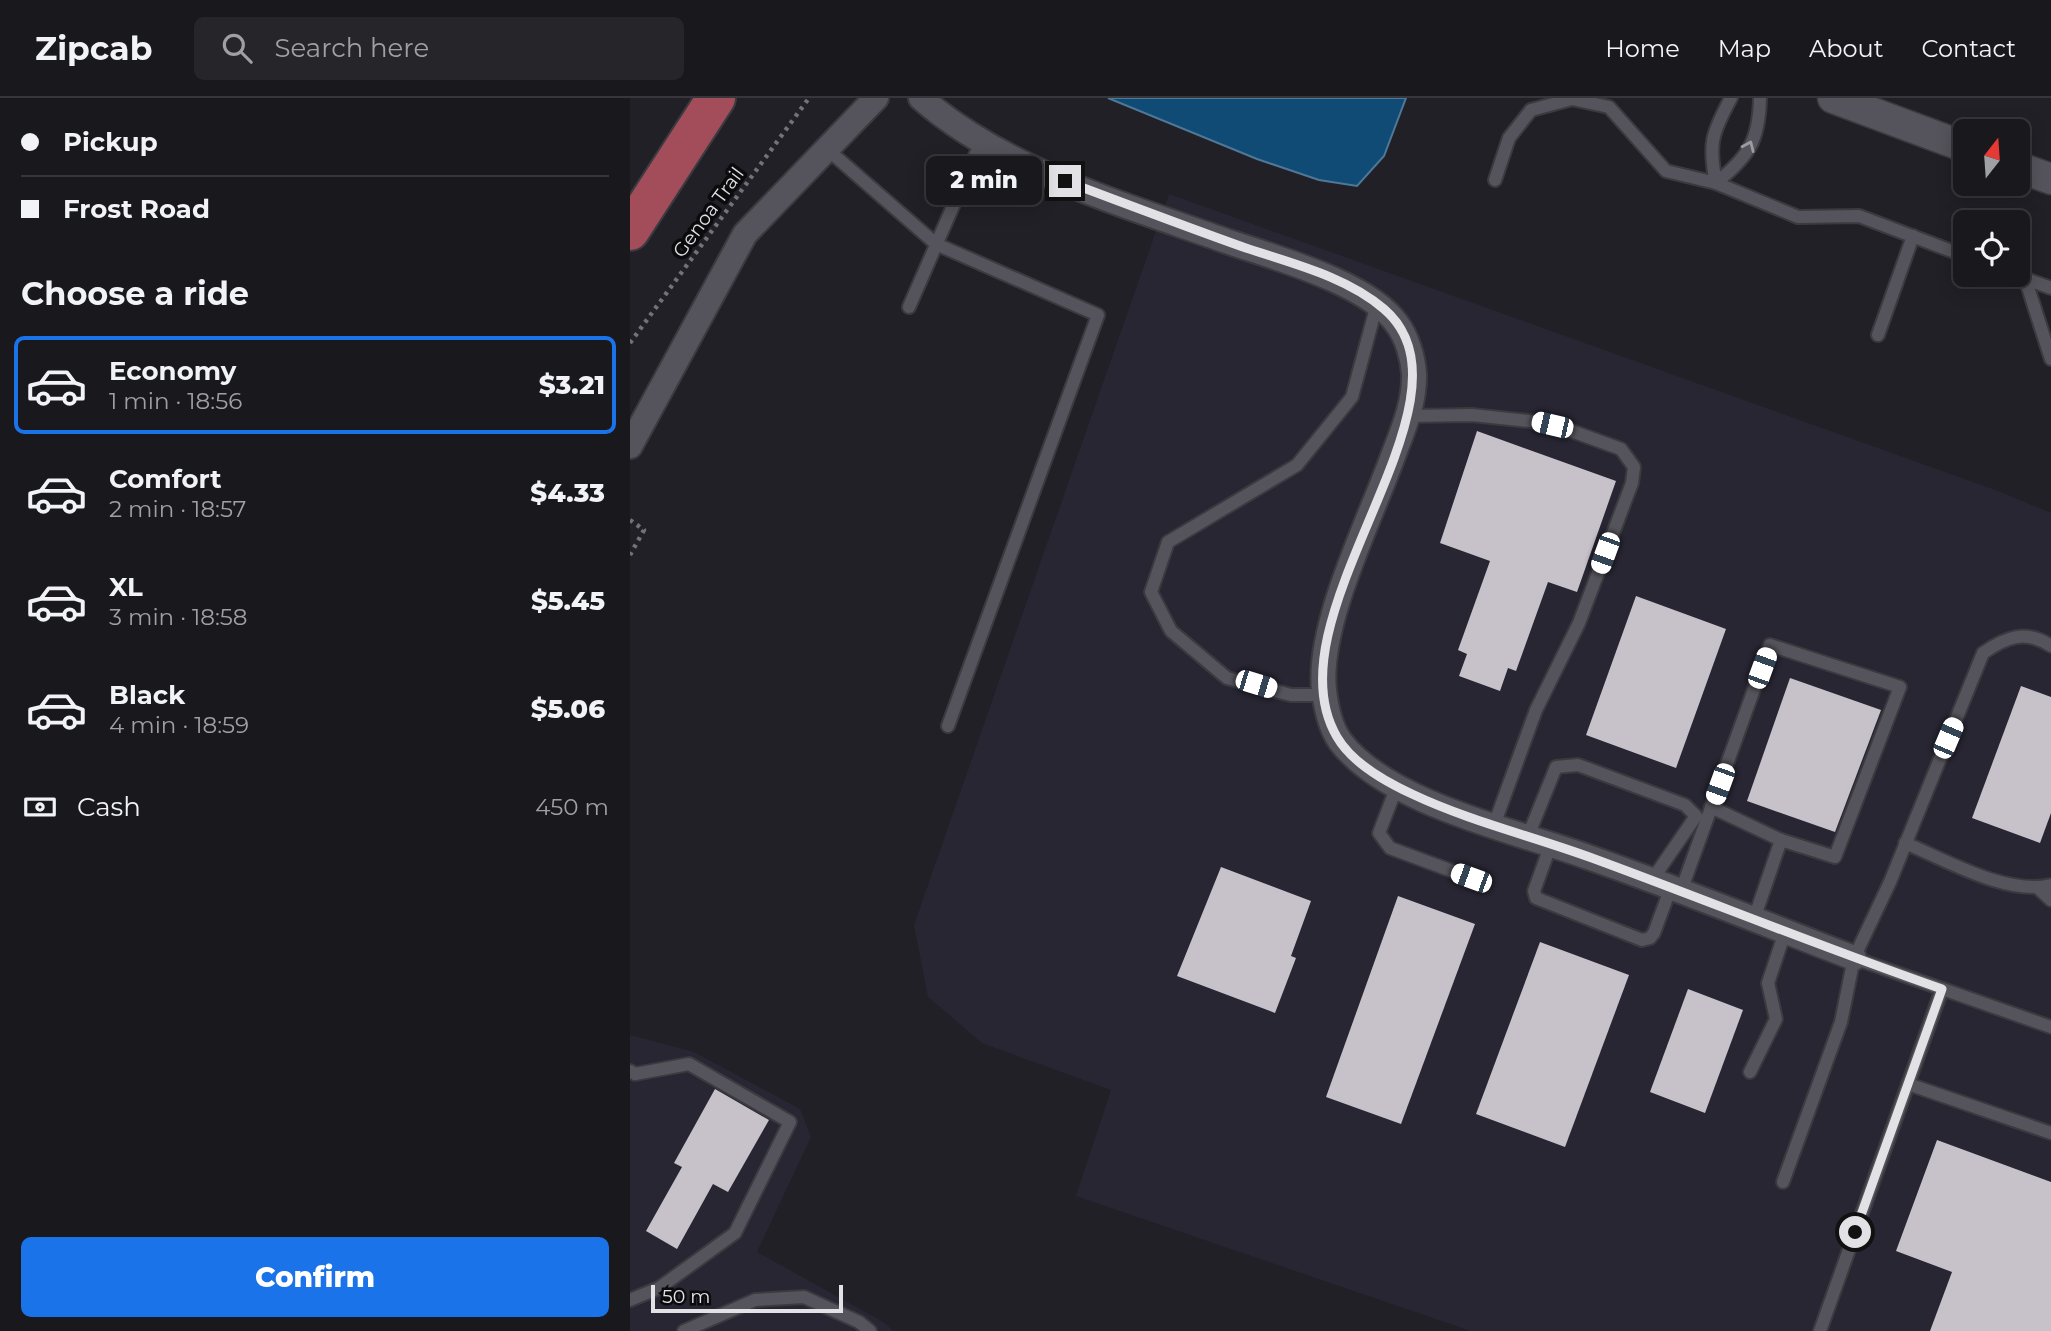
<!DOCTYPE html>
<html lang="en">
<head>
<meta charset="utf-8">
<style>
	body { margin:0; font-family:Montserrat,sans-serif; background:#26252a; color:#f1f3f6; height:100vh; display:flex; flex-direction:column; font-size:26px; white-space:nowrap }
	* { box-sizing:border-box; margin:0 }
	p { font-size:23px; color:#9fa0a4 }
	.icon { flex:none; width:38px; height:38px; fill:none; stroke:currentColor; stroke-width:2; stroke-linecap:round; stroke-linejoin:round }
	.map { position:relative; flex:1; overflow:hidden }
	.side { display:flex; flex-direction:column; background:#19181d; width:630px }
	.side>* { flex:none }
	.top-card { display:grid; align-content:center; height:154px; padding:0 21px; background:#19181d }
	.needle { width:46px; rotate:17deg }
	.buttons { position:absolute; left:1323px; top:21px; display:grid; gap:14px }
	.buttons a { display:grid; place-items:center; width:77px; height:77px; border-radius:10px; background:#19181d; box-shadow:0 4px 18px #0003,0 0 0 2px #37373b; font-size:35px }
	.scale { position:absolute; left:21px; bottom:18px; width:192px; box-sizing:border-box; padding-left:7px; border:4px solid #e2e2e6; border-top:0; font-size:19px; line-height:24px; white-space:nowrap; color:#e2e2e6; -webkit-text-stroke:5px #0b0a0d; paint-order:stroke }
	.end { position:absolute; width:32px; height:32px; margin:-16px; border:9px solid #e2e2e6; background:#111; box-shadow:0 0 0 4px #111 }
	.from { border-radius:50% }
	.bubble { position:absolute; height:49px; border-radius:10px; background:#19181d; box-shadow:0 4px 18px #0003,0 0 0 2px #37373b; font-size:23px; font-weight:800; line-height:49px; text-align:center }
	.car { position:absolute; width:21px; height:42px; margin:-21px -10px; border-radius:9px; box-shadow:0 0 5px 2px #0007; background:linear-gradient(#fff 24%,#345 0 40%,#fff 0 76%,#345 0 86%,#fff 0) }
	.top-card b { display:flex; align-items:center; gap:24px; height:66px; font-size:26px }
	.top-card b+b { border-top:2px solid #37373b }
	.top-card i { width:18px; height:18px; background:#f1f3f6 }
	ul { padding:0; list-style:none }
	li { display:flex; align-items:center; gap:21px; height:98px; margin:0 14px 10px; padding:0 7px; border:4px solid transparent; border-radius:10px }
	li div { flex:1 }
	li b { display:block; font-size:26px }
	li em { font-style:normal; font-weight:800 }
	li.current { border-color:#1a73e8 }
	li>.icon { width:63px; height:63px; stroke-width:1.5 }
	h2 { padding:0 21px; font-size:32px; line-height:84px }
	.pay { display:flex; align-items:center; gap:18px; height:77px; padding:0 21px; font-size:26px }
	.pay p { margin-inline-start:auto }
	.button { display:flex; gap:14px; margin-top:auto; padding:14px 21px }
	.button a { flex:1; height:80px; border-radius:10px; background:#1a73e8; color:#fff; font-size:28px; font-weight:800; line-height:80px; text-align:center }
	header { display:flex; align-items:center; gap:42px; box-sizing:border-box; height:98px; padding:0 35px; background:#19181d; border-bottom:2px solid #37373b }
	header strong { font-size:33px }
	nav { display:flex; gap:38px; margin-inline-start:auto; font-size:24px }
	.search { width:490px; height:63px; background:#26252a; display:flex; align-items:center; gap:18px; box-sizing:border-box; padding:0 24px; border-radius:10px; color:#9fa0a4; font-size:26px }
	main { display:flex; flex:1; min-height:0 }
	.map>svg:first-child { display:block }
</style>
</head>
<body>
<header>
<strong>Zipcab</strong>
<div class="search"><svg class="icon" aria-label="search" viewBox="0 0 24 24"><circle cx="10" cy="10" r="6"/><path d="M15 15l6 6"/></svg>Search here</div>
<nav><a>Home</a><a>Map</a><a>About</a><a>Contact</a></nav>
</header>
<main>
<section class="side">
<div class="top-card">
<b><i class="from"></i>Pickup</b>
<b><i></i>Frost Road</b>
</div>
<h2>Choose a ride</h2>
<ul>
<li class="current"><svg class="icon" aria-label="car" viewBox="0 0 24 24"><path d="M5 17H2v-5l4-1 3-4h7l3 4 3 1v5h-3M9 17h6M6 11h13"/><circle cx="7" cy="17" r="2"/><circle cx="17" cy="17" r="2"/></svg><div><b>Economy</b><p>1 min · 18:56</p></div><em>$3.21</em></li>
<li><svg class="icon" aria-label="car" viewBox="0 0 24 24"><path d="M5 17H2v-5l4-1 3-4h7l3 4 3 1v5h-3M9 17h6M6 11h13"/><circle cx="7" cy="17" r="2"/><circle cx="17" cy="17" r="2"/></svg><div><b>Comfort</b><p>2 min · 18:57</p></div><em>$4.33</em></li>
<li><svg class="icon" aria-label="car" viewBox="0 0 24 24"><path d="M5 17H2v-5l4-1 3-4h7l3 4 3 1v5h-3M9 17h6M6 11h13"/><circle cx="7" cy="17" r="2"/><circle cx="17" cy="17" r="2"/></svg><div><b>XL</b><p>3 min · 18:58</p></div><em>$5.45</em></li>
<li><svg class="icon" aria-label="car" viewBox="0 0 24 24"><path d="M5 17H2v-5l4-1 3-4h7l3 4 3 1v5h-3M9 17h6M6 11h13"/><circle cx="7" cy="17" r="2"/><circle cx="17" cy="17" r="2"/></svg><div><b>Black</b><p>4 min · 18:59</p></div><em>$5.06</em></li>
</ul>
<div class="pay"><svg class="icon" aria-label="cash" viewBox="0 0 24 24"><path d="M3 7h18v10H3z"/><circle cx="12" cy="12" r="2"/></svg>Cash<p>450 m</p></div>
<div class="button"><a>Confirm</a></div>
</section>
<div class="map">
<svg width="1421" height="1233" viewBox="0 0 1421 1233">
	<rect width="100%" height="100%" fill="#212027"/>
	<!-- built -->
	<g fill="#282633">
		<polygon points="539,96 1368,393 1421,415 1421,1233 841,1233 446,1098 481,992 352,945 298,899 284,827"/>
		<polygon points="0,937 64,954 170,1011 181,1039 127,1154 255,1225 263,1233 0,1233"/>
	</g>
	<!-- water -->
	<polygon fill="#104b75" stroke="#4f7897" stroke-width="2" points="478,0 776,0 754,58 727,88 689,82 627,61"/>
	<!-- building -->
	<g fill="#c7c2ca">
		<polygon points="847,333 986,383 947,494 918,484 886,573 878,570 870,593 829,578 837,556 828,552 860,463 810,445"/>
		<polygon points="1006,498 1096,531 1046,670 956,637"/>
		<polygon points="1160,580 1251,612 1205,734 1117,703"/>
		<polygon points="1391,588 1421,599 1421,715 1410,745 1342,720"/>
		<polygon points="591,769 681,803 661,858 666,860 645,915 547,878"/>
		<polygon points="768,798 845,826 771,1026 696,999"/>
		<polygon points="910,844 999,877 935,1049 846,1016"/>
		<polygon points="1058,891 1113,912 1075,1015 1020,994"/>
		<polygon points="85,991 139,1022 98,1094 83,1086 47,1151 16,1133 52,1069 44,1065"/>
		<polygon points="1307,1042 1421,1084 1421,1233 1300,1233 1322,1174 1266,1153"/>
	</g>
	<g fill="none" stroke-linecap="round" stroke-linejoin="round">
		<!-- service casing -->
		<g stroke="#3a3a3f" stroke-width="16">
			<g id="service">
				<path d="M 1101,0 C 1082,35 1078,46 1086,85 C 1119,58 1129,43 1130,0"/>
				<polyline points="197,51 306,146 468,217 318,628"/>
				<polyline points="865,82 879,40 901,12 942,1 979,9 1036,73 1086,85 1168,119 1229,118 1335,158"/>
				<polyline points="1385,177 1421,190"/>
				<polyline points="1395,180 1421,261"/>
				<polyline points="279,209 351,44"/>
				<polyline points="1248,237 1283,138"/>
				<polyline points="778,318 842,317 908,324 936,331 991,351 1004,369 1002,385 949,525 906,612 864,727"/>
				<polyline points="694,597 661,597 597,580 541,533 521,494 538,444 667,367 722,299 747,206"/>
				<polyline points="767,688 749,735 760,750 841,780"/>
				<polyline points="1081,709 1151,742"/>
				<polyline points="898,738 926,669 948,667 1055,707 1066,718 1022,782"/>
				<path d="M 1275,745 C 1316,762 1377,798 1421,787"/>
				<polyline points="921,746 904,793 906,800 1012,842 1020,840 1024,835 1041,789"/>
				<polyline points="1408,790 1421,802"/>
				<polyline points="1051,793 1140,547 1270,589 1205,759 1151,742 1124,821"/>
				<polyline points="1224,860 1421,929"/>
				<polyline points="0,973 5,976 59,966 160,1024 105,1135 29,1190 0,1202"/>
				<polyline points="1120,974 1146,921 1138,885 1155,834"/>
				<polyline points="1278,986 1421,1035"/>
				<path d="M 1153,1084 L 1211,924 L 1224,860 L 1260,784 L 1353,555 C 1376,539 1396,531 1421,548"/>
				<polyline points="54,1233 125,1202 174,1199 229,1224 240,1233"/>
				<polyline points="1190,1233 1312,891"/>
			</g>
		</g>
		<!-- minor casing -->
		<g stroke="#3a3a3f" stroke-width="28">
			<g id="minor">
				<path d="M 291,0 C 373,72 495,107 596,143 C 643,159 739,185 767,226 C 777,239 783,260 784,276 C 785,304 773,332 763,358 C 740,422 687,526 694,592 C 696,609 700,629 710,643 C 756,705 886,733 958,759 C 1047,790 1135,826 1224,860"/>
				<polyline points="0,348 115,136 246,0"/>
			</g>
		</g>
		<!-- tertiary casing -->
		<g stroke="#3a3a3f" stroke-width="33">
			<g id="tertiary">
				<polyline points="1203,0 1335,49"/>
				<polyline points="1388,69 1421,81"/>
			</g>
		</g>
		<!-- primary casing -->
		<g stroke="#3a3a3f" stroke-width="42">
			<polyline id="primary" points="0,133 86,0"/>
		</g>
		<!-- path -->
		<g stroke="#727278" stroke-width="4.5" stroke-dasharray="3.5 5" stroke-linecap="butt">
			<polyline points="0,245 179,0"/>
			<polyline points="0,422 14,432 0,457"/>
		</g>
		<!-- service -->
		<use href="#service" stroke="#55545c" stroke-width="12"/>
		<!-- minor -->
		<use href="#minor" stroke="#55545c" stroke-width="24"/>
		<!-- tertiary -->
		<use href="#tertiary" stroke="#55545c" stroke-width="30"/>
		<!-- primary -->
		<use href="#primary" stroke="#a24d59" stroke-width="38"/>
	</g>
	<!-- one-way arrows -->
	<defs><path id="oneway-chevron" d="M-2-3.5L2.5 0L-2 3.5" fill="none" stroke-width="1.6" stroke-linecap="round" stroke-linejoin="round" transform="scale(1.75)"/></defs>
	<use stroke="#9c9ba1" href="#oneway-chevron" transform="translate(1119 48) rotate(-66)"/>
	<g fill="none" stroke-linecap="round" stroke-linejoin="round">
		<!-- route -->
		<path stroke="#e2e2e6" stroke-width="9" d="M 435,83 C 494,105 554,128 613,149 C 660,165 716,178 754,211 C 859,301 635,518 707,639 C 722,665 756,684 782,696 C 839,723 902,738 962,760 C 1079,803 1194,850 1312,891 L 1225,1134"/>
	</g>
	<g text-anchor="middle" stroke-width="7" stroke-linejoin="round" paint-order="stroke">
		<!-- street labels -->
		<g font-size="19" fill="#e2e2e6" stroke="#0b0a0d">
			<text transform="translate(78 114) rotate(-54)" y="7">Genoa Trail</text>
		</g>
	</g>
</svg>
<div class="buttons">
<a><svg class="needle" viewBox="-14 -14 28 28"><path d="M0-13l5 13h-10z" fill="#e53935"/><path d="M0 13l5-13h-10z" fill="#9fa0a4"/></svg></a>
<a><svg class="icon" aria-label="locate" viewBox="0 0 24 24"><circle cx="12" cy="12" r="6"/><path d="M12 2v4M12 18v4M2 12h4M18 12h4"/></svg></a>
</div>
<div class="scale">50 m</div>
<i class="end from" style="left:1225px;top:1134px"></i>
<i class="end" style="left:435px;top:83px"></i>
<div class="bubble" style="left:296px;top:58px;width:116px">2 min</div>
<i class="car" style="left:922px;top:327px;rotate:283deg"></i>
<i class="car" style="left:975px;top:455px;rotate:200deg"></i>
<i class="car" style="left:1132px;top:570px;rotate:20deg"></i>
<i class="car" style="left:626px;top:586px;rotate:107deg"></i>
<i class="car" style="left:1318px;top:640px;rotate:23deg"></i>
<i class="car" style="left:1090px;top:686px;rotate:200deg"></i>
<i class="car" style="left:841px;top:780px;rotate:290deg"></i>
</div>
</main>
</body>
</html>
